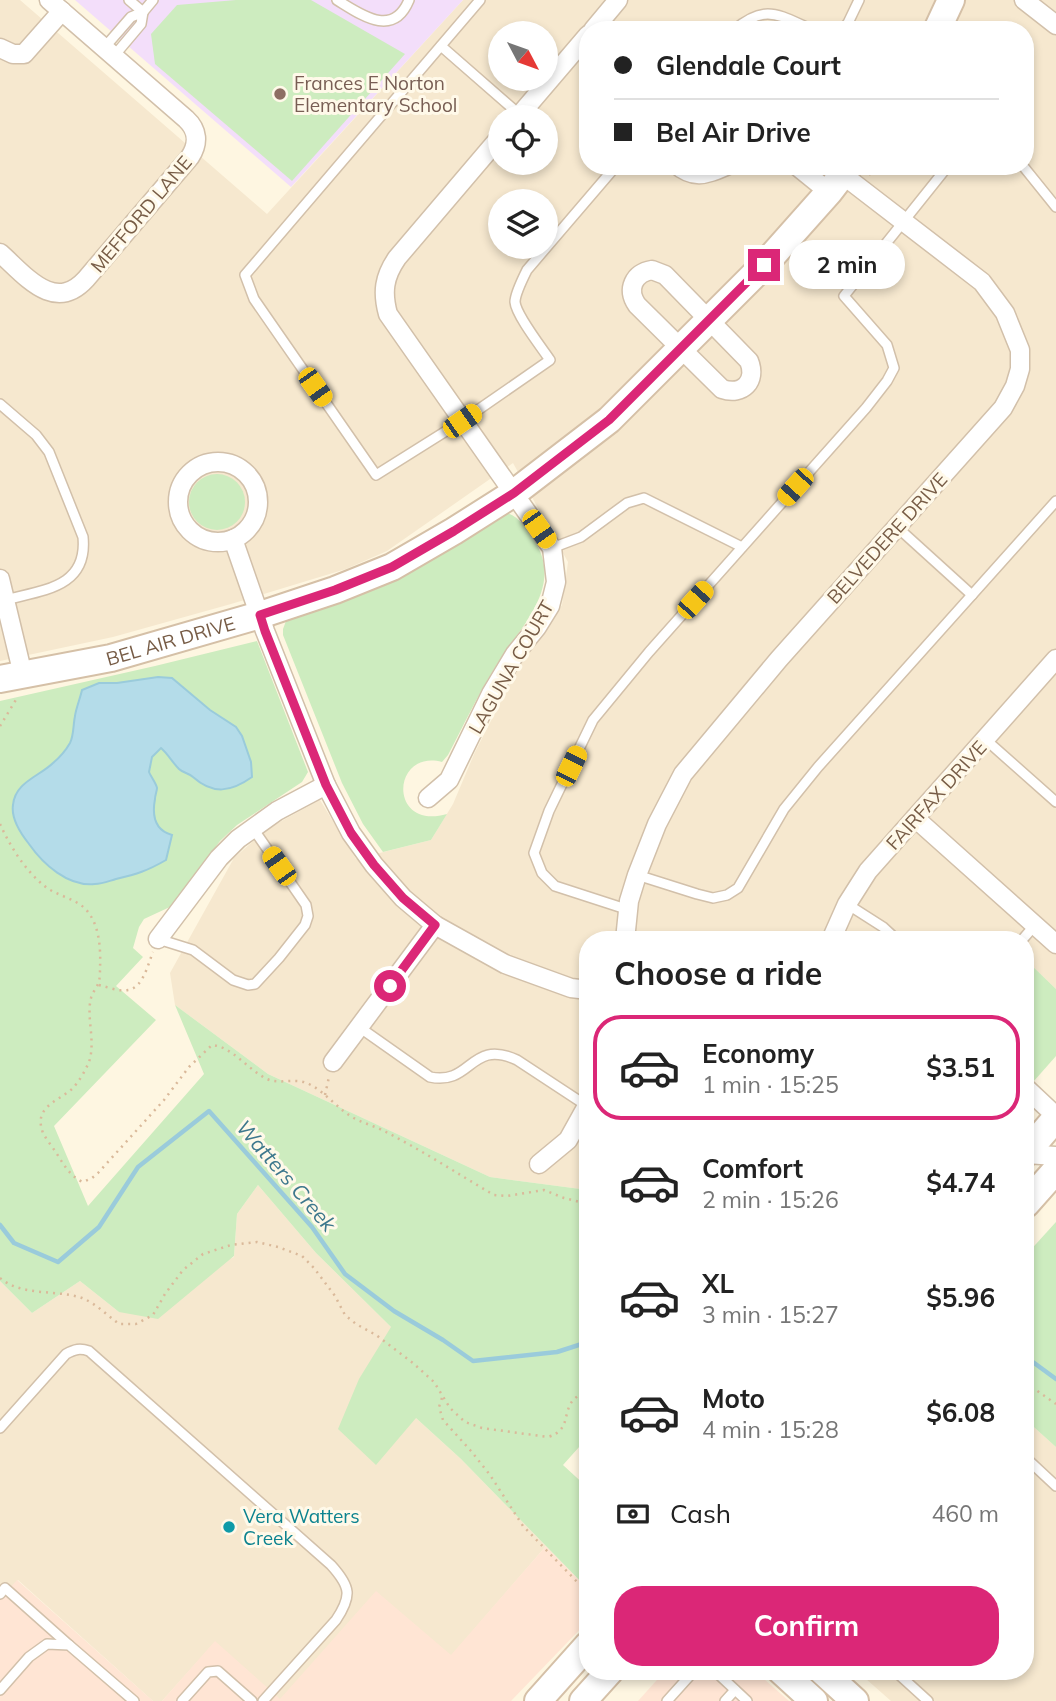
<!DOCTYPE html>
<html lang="en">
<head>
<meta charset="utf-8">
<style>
	body { margin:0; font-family:Mulish,sans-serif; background:#f6f6f6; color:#222; height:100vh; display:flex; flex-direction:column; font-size:26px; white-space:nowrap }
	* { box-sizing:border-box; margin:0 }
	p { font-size:23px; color:#767676 }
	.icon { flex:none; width:38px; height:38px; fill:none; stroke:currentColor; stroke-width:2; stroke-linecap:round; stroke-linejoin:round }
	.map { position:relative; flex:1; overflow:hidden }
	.panel { position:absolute; left:579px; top:931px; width:455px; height:749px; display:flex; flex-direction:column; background:#fff; border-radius:28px; box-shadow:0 4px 10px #0003 }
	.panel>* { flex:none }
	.top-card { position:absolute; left:579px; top:21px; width:455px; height:154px; border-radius:28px; box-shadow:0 4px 10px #0003; display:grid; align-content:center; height:154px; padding:0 35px; background:#fff }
	.needle { width:46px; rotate:131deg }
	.fabs { position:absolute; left:488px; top:21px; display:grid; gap:14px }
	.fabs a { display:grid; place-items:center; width:70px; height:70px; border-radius:50%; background:#fff; box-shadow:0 4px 10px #0003; font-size:35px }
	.end { position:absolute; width:32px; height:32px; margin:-16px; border:9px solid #db2777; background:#fff; box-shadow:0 0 0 4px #fff }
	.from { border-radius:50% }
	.bubble { position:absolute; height:49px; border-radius:24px; background:#fff; box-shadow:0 4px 10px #0003; font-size:23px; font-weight:700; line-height:49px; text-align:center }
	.car { position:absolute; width:21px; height:42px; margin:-21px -10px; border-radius:9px; box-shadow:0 0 5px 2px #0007; background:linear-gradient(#f5c518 24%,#345 0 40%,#f5c518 0 76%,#345 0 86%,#f5c518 0) }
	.top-card b { display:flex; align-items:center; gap:24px; height:66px; font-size:26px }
	.top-card b+b { border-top:2px solid #e0e0e0 }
	.top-card i { width:18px; height:18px; background:#222 }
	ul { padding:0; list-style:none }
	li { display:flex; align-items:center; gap:21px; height:105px; margin:0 14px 10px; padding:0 21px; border:4px solid transparent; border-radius:28px }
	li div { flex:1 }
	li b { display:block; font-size:26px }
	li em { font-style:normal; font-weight:700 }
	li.current { border-color:#db2777 }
	li>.icon { width:63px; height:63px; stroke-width:1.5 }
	h2 { padding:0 35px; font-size:32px; line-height:84px }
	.pay { display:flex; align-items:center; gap:18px; height:77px; padding:0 35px; font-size:26px }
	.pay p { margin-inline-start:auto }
	.primary-button { display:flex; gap:14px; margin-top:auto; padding:14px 35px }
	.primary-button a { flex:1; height:80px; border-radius:28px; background:#db2777; color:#fff; font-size:28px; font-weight:700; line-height:80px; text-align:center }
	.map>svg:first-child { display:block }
</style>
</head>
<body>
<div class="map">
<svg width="1056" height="1701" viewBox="0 0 1056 1701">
	<rect width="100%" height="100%" fill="#fef6e1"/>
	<!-- residential -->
	<g fill="#f6e8cf" fill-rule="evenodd">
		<path d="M 0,0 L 20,0 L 267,214 L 463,0 L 1056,0 L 1056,989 L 1026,960 L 1026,940 L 588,940 L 588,1190 L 490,1177 L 268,1074 L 175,1005 L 170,973 L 234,858 L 267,829 L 320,800 L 356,859 L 431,840 L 453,804 L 475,752 L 517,670 L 562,605 L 568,562 L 513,463 L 387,551 L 346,569 L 231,604 L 113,637 L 0,661 ZM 588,30 L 1026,30 L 1026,166 L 588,166 ZM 500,33 L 546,33 L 546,79 L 500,79 ZM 500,117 L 546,117 L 546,163 L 500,163 ZM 500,201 L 546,201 L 546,247 L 500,247 Z"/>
		<polygon points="258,1185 316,1253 391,1327 416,1418 461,1459 546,1546 451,1656 376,1592 280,1700 215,1642 162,1701 153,1701 18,1580 0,1599 0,1281 32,1313 80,1281 119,1312 234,1257 237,1214"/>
		<polygon points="1026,1420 1056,1447 1056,1701 891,1701 857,1671 1026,1671"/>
	</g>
	<!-- commercial -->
	<g fill="#ffe5d4">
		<polygon points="546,1546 588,1589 588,1621 511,1701 162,1701 215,1641 280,1699 376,1591 451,1655"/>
		<polygon points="17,1580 153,1701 0,1701 0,1599"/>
		<polygon points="665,1671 755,1671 789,1701 638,1701"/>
	</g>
	<!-- education -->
	<polygon fill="#f3defa" points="75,0 463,0 291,187"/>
	<!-- green -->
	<g fill="#cdecbf">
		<polygon points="236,0 311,0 405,54 292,181 155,64 151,34 177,5"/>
		<circle cx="217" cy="502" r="28"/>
		<path d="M 507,513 C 520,517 526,529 533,539 C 567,587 517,630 494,669 C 477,696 463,727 448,755 L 442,762 C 391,749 388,831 447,814 L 431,840 L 383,852 L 363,824 L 342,783 L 283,635 L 283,629 L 286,621 L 402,572 Z"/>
		<polygon points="257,641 308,772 302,782 237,825 220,841 172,906 144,919 139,927 133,948 143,957 116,986 156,1020 54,1126 88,1206 204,1074 175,1005 268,1074 490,1177 588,1190 588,1437 563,1465 588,1488 588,1589 461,1459 416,1418 376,1465 338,1429 359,1379 391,1327 316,1253 258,1185 237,1214 234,1256 158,1319 119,1312 80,1281 32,1313 0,1281 0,701 155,666"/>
		<polygon points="1026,960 1056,989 1056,1056 1026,1090"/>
		<polygon points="1056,1222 1056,1447 1026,1420 1026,1255"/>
	</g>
	<!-- water -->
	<path fill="#b4dce9" stroke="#9acbdb" stroke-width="2" d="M 158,677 L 172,678 L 210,710 L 236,727 L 242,736 L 251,762 L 252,777 C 231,792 213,795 193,777 C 189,773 183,773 179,769 C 172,762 168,754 161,748 L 152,757 L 149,772 C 151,777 156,783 157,788 C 157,791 155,795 155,799 C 152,815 154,830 172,835 L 166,860 C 147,871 137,874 116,879 C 109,881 102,884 95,884 C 68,887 43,864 29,844 C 21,834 11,818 13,805 C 15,782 40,776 53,763 C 59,758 66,750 70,743 C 74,735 73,725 75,716 C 76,708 80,699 82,690 L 99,683 L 117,683 Z"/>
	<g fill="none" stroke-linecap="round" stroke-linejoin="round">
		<!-- stream -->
		<g stroke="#9acbdb" stroke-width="4.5">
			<polyline points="0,1225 14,1243 58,1262 99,1227 138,1167 209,1111 312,1227 345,1274 394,1311 443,1340 473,1361 557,1352 588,1342"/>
			<polyline points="1026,1357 1056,1379"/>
		</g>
		<!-- lane casing -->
		<g stroke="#d2c0aa" stroke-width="12">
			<g id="lane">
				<polyline points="129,0 143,12 153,0"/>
				<path d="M 337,0 C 360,14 393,39 409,0"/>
				<path d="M 480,0 L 245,275 L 254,299 L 376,475 L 462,421 L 550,360 C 542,348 516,315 515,302 C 515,294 523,278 527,270 L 616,166"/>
				<path d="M 734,30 C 766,3 778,15 813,30"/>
				<polyline points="842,30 848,23 859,0"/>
				<polyline points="441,46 520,115"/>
				<polyline points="104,48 131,17 143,12 141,24 114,56"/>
				<path d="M 671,166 C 696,188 710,177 738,166"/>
				<polyline points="1023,166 1056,207"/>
				<path d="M 0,404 L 36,435 L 49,452 L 83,537 C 88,588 42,590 5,600"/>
				<polyline points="897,527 972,595"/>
				<polyline points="552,548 581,537 627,503 644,498 742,547"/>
				<polyline points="985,739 1056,802"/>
				<polyline points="637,875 697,894 713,898 727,895 738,888 784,809 818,767 1056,501"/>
				<polyline points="847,904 883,927 897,940"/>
				<polyline points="629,910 555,886 542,873 534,853 549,811 593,720 649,652 866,408 887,381 894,368 887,345 844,296 948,166"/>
				<polyline points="158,939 193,950 233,980 248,985 255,984 279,958 305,925 308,916 306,905 252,827"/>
				<polyline points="1022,940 1035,925"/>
				<path d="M 359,1027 L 430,1077 C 472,1086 470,1038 517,1060 L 587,1106"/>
				<path d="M 0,1428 L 66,1354 C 75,1349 80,1348 89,1351 L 331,1565 C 351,1587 352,1596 336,1620 L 263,1701"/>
				<polyline points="1026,1458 1056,1486"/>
				<polyline points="0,1594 5,1588 69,1645"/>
				<polyline points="715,1671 747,1701"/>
				<polyline points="895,1671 928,1701"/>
				<polyline points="0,1690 29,1657 47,1644 69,1645 134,1701"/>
				<polyline points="182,1701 208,1672 218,1671 252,1701"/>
				<polyline points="667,1701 694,1671"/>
				<polyline points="725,1701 735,1690"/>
			</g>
		</g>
		<!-- street casing -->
		<g stroke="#d2c0aa" stroke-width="21">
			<g id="street">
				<polyline points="1024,0 1056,25"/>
				<polyline points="593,30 618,0"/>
				<polyline points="0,48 13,54 24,54 62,11"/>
				<polyline points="518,117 588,35"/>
				<polyline points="797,166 829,192"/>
				<path d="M 0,253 C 25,275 54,314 86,279 L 190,157 C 199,143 198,130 186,119 L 49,0"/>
				<path d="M 652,270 L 665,275 L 749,361 C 757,381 743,396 722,389 L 637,305 C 626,289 634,273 652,270 Z"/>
				<circle cx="218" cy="502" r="40"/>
				<polyline points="233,539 265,631 326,785 351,833 374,865 403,898 435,925 505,964 571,988 588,990"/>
				<polyline points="0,579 23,675"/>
				<path d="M 428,798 L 449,780 L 491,694 L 515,654 L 537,627 L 550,606 L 556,582 L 552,548 L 388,314 C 382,292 384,277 397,258 L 500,137"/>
				<polyline points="915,818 1056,944"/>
				<polyline points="158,939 219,858 238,839 277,811 326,785"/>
				<polyline points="625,940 629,901 637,875 657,824 683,774 779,659 1003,408 1015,386 1020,369 1020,350 1005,313 982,282 843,175"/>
				<polyline points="831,940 847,904 868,871 1056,659"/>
				<polyline points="333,1062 435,925"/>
				<polyline points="1026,1088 1056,1116"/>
				<polyline points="1026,1154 1056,1156"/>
				<polyline points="539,1164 568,1140 588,1104"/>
			</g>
		</g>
		<!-- secondary casing -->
		<g stroke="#d5c0a7" stroke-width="30">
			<g id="secondary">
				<polyline points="937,30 951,0"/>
				<path id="s1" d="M 0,679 L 111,658 L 260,615 L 335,590 L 392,567 L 454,531 L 514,493 L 609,420 L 764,265 L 829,192 L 849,166"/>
				<polyline points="1026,1153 1056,1118"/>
				<polyline points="1026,1204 1056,1170"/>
				<polyline points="781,1671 814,1701"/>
				<polyline points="822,1671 855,1701"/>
				<polyline points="538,1701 588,1645"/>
				<polyline points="583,1701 610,1671"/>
			</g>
		</g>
		<!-- path -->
		<g stroke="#dab99a" stroke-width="2.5" stroke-dasharray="2 5" stroke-linecap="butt">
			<polyline points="869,175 875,166"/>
			<polyline points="0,726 17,698"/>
			<path d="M 0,824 C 11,848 26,872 47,888 C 56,894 67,897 76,902 C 99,914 101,945 100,968 C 100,973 100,980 98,984 C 96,989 92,993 91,998 C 86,1018 96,1041 89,1062 C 85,1071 79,1082 72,1089 C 57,1102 33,1107 43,1133 C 46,1139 51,1145 55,1151 C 63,1163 69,1176 83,1182 L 92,1178 L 98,1173 L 164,1100 L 189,1067 L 212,1045 C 233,1047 248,1070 267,1079 C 280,1085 295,1077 309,1084 C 325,1092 336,1107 352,1117 C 362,1123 375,1126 386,1132 C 423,1151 458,1174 494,1195 L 507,1196 L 544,1190 L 564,1198 L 588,1204"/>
			<path d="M 99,985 C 108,987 119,992 128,990 C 143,988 148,964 153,952"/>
			<polyline points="325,1095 329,1077"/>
			<path d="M 0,1278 C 23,1297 55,1289 82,1298 C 95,1303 107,1315 119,1324 L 136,1324 L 153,1315 L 165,1294 L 183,1270 L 203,1254 L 231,1245 L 257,1242 L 278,1247 L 302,1256 L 314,1268 L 335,1296 L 345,1315 L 356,1324 L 376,1335 L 413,1363 L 434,1382 L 450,1408 L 465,1422 L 482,1428 L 548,1437 C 571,1430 562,1414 573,1400 C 577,1396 583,1393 588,1391"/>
			<polyline points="1026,1383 1056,1404"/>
			<polyline points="442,1398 439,1407 443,1420 471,1451 490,1475 523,1526 581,1586 588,1600"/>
		</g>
		<!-- lane -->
		<use href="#lane" stroke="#fff" stroke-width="9"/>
		<!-- street -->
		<use href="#street" stroke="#fff" stroke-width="18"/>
		<!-- secondary -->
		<use href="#secondary" stroke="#fff" stroke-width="26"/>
	</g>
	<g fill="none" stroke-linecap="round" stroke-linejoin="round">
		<!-- route -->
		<polyline stroke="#db2777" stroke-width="9" points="390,986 435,925 403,898 374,865 351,833 326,785 265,631 260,615 335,590 392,567 454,531 514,493 609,420 764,265"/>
	</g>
	<!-- markers -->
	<circle fill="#8d6e63" stroke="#fff9e9" stroke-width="2.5" cx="280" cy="94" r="7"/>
	<circle fill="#0f9aa8" stroke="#fff9e9" stroke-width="2.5" cx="229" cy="1527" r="7"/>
	<g text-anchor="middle" stroke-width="6" stroke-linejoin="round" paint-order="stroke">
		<!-- education labels -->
		<g font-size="19" fill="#785e54" stroke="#fff9e9" text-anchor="start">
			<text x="294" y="90">Frances E Norton<tspan x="294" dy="22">Elementary School</tspan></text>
		</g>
		<!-- street labels -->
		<g font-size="19" fill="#775c46" stroke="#fff9e9">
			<text transform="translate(141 214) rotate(-50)" y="7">MEFFORD LANE</text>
			<text transform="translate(887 538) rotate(-48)" y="7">BELVEDERE DRIVE</text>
			<text dy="7" stroke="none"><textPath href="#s1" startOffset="175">BEL AIR DRIVE</textPath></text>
			<text transform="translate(511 667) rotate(-60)" y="7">LAGUNA COURT</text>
			<text transform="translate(936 795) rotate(-48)" y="7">FAIRFAX DRIVE</text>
		</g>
		<!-- culture labels -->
		<g font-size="19" fill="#0d838f" stroke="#fff9e9" text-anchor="start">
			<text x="243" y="1523">Vera Watters<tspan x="243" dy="22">Creek</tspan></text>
		</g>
		<!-- water labels -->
		<g font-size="21" font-style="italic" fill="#3e788d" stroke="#fff9e9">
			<text transform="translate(286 1176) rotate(49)" y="7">Watters Creek</text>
		</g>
	</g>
</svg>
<div class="fabs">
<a><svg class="needle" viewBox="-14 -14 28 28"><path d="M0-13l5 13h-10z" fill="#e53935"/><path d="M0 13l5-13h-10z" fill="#767676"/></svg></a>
<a><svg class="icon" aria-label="locate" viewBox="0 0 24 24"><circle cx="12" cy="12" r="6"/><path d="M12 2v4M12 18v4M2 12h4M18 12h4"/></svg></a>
<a><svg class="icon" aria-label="layers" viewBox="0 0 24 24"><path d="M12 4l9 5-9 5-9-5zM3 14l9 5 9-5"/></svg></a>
</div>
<i class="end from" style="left:390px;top:986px"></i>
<i class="end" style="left:764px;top:265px"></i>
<div class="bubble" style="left:789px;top:240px;width:116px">2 min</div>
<i class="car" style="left:315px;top:387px;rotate:145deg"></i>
<i class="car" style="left:462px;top:421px;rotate:55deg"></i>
<i class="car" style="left:795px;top:487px;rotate:222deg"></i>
<i class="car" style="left:539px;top:529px;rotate:145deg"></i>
<i class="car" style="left:695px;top:600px;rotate:42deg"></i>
<i class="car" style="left:571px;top:766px;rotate:26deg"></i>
<i class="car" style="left:279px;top:866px;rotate:325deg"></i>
<div class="top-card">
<b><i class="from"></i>Glendale Court</b>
<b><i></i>Bel Air Drive</b>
</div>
<section class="panel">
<h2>Choose a ride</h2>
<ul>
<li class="current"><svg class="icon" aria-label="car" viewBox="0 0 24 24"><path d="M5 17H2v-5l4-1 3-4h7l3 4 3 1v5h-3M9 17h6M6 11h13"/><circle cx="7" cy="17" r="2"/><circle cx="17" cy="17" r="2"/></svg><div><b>Economy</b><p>1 min · 15:25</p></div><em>$3.51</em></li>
<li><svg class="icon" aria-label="car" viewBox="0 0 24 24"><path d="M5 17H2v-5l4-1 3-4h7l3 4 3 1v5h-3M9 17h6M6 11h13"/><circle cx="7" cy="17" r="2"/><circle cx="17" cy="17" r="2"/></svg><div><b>Comfort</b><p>2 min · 15:26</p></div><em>$4.74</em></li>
<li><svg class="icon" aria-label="car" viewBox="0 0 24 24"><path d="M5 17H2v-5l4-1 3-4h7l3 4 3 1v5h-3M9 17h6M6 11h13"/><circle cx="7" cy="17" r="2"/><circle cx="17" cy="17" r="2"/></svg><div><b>XL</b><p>3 min · 15:27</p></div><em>$5.96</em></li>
<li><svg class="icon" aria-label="car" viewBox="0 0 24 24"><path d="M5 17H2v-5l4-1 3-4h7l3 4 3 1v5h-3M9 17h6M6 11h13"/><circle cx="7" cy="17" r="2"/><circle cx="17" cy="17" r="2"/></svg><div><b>Moto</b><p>4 min · 15:28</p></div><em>$6.08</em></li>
</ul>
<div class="pay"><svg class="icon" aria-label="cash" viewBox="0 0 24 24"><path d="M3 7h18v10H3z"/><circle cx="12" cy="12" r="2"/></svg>Cash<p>460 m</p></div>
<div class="primary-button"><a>Confirm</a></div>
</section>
</div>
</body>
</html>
